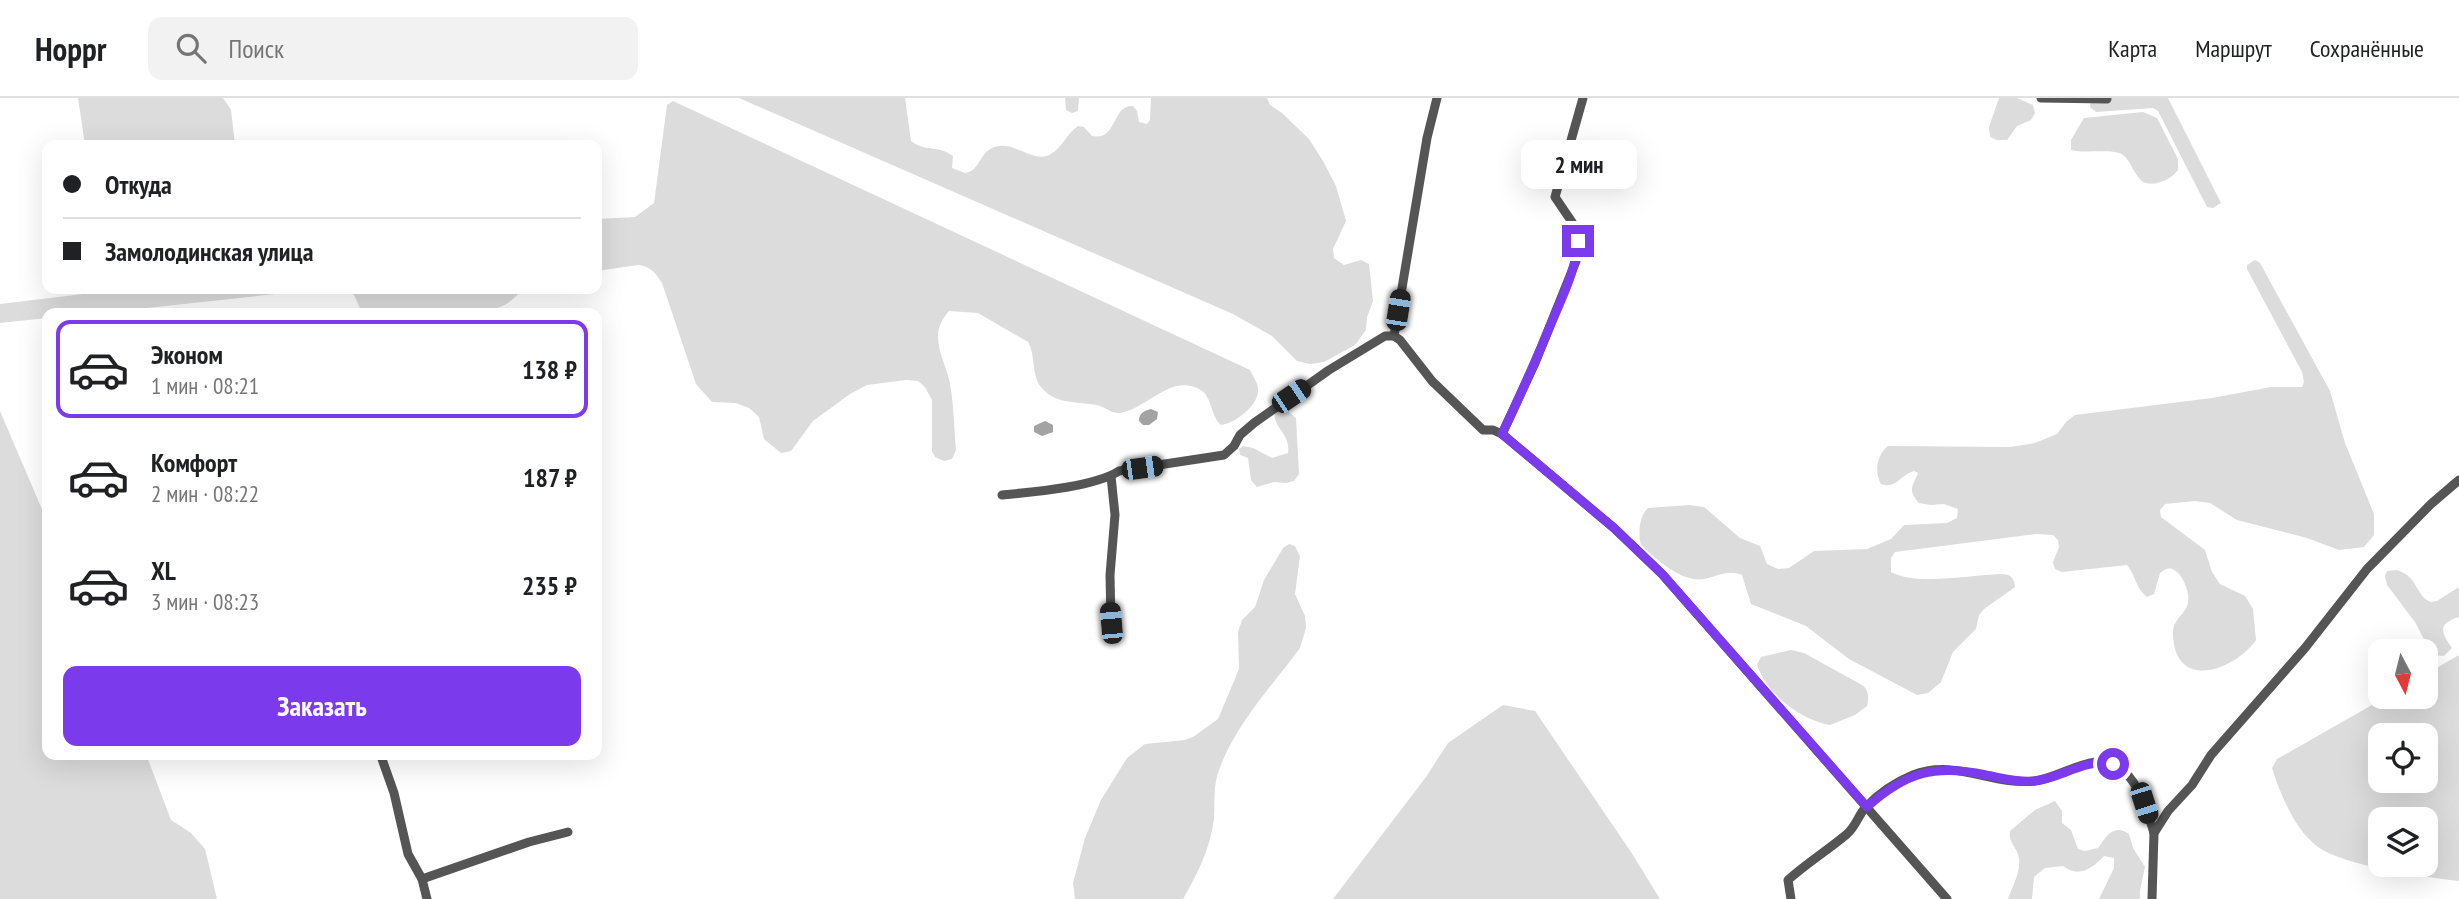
<!DOCTYPE html>
<html lang="ru">
<head>
<meta charset="utf-8">
<style>
	body { margin:0; font-family:"PT Sans Narrow",sans-serif; background:#f2f2f2; color:#202124; height:100vh; display:flex; flex-direction:column; font-size:26px; white-space:nowrap }
	* { box-sizing:border-box; margin:0 }
	p { font-size:23px; color:#757577 }
	.icon { flex:none; width:38px; height:38px; fill:none; stroke:currentColor; stroke-width:2; stroke-linecap:round; stroke-linejoin:round }
	.map { position:relative; flex:1; overflow:hidden }
	.drawer { position:absolute; left:42px; top:210px; width:560px; height:452px; display:flex; flex-direction:column; background:#fff; border-radius:14px; box-shadow:0 7px 28px #0002 }
	.drawer>* { flex:none }
	.hud { position:absolute; left:42px; top:42px; width:560px; height:154px; border-radius:14px; box-shadow:0 7px 28px #0002; display:grid; align-content:center; height:154px; padding:0 21px; background:#fff }
	.needle { width:46px; rotate:173deg }
	.tools { position:absolute; left:2368px; top:541px; display:grid; gap:14px }
	.tools a { display:grid; place-items:center; width:70px; height:70px; border-radius:14px; background:#fff; box-shadow:0 7px 28px #0002; font-size:35px }
	.end { position:absolute; width:32px; height:32px; margin:-16px; border:9px solid #7c3aed; background:#fff; box-shadow:0 0 0 4px #fff }
	.from { border-radius:50% }
	.bubble { position:absolute; height:49px; border-radius:14px; background:#fff; box-shadow:0 7px 28px #0002; font-size:23px; font-weight:600; line-height:49px; text-align:center }
	.car { position:absolute; width:21px; height:42px; margin:-21px -10px; border-radius:9px; box-shadow:0 0 5px 2px #0007; background:linear-gradient(#222 24%,#8ab4d8 0 40%,#222 0 76%,#8ab4d8 0 86%,#222 0) }
	.hud b { display:flex; align-items:center; gap:24px; height:66px; font-size:26px }
	.hud b+b { border-top:2px solid #e0e0e0 }
	.hud i { width:18px; height:18px; background:#202124 }
	ul { padding:12px 0 0; list-style:none }
	li { display:flex; align-items:center; gap:21px; height:98px; margin:0 14px 10px; padding:0 7px; border:4px solid transparent; border-radius:14px }
	li div { flex:1 }
	li b { display:block; font-size:26px }
	li em { font-style:normal; font-weight:600 }
	li.active { border-color:#7c3aed }
	li>.icon { width:63px; height:63px; stroke-width:1.5 }
	.button { display:flex; gap:14px; margin-top:auto; padding:14px 21px }
	.button a { flex:1; height:80px; border-radius:14px; background:#7c3aed; color:#fff; font-size:28px; font-weight:600; line-height:80px; text-align:center }
	header { display:flex; align-items:center; gap:42px; box-sizing:border-box; height:98px; padding:0 35px; background:#fff; border-bottom:2px solid #e0e0e0 }
	header strong { font-size:33px }
	nav { display:flex; gap:38px; margin-inline-start:auto; font-size:24px }
	.search { width:490px; height:63px; background:#f2f2f2; display:flex; align-items:center; gap:18px; box-sizing:border-box; padding:0 24px; border-radius:14px; color:#757577; font-size:26px }
	.map>svg:first-child { display:block }
</style>
</head>
<body>
<header>
<strong>Hoppr</strong>
<div class="search"><svg class="icon" aria-label="search" viewBox="0 0 24 24"><circle cx="10" cy="10" r="6"/><path d="M15 15l6 6"/></svg>Поиск</div>
<nav><a>Карта</a><a>Маршрут</a><a>Сохранённые</a></nav>
</header>
<div class="map">
<svg width="2459" height="801" viewBox="0 0 2459 801">
	<rect width="100%" height="100%" fill="#fff"/>
	<!-- green -->
	<g fill="#dcdcdc" fill-rule="evenodd">
		<polygon points="78,0 223,0 231,12 235,47 85,47"/>
		<path d="M 739,0 L 905,0 L 911,43 C 924,54 939,47 953,58 L 952,70 L 965,75 C 980,73 979,56 992,50 C 1013,40 1033,67 1051,56 C 1062,50 1067,35 1078,28 L 1084,29 L 1092,38 C 1118,43 1111,7 1133,8 L 1137,13 L 1139,24 L 1147,26 L 1150,22 L 1151,0 L 1267,0 L 1270,7 L 1282,15 L 1309,41 L 1323,63 L 1336,88 L 1346,123 L 1333,151 L 1334,160 L 1344,167 L 1361,162 L 1369,166 L 1373,203 L 1367,219 L 1366,232 L 1355,247 L 1324,264 L 1310,266 L 1297,263 L 1272,238 L 1233,216 Z"/>
		<polygon points="1065,0 1079,0 1078,13 1072,15 1066,12"/>
		<polygon points="1999,0 2017,0 2033,7 2035,15 2031,22 2017,28 2007,42 1997,42 1990,39 1989,29"/>
		<polygon points="2091,0 2168,0 2221,105 2213,110 2207,109 2158,13 2153,10 2096,14 2090,9"/>
		<path d="M 673,3 L 1250,272 C 1253,279 1259,286 1258,294 C 1257,308 1234,326 1221,327 C 1210,318 1213,298 1199,291 C 1170,276 1147,311 1120,315 C 1111,316 1105,308 1096,307 C 1076,303 1055,307 1041,289 C 1031,276 1036,258 1028,244 L 978,215 L 949,213 C 943,220 938,228 938,238 C 938,255 947,269 950,286 C 954,308 954,330 956,352 L 952,361 L 944,363 L 935,359 L 932,353 L 932,302 L 925,289 L 918,283 L 906,282 L 867,287 L 850,296 L 813,323 L 791,353 L 781,355 L 764,341 L 759,319 L 749,310 L 736,305 L 712,304 L 696,286 L 662,185 C 656,176 651,168 638,167 L 597,173 L 597,121 L 635,119 L 654,105 L 667,7 Z"/>
		<path d="M 2143,14 L 2157,20 L 2178,61 L 2178,72 C 2170,82 2155,89 2143,84 C 2134,77 2131,63 2123,57 C 2113,50 2085,56 2071,52 L 2071,42 L 2084,20 Z"/>
		<path d="M 2255,162 L 2260,165 L 2330,293 L 2345,345 L 2374,416 L 2374,437 L 2364,449 L 2339,452 L 2307,440 L 2237,422 L 2210,405 L 2195,403 L 2165,406 L 2160,412 L 2161,419 L 2205,452 L 2212,474 L 2220,486 L 2245,498 L 2253,511 L 2256,542 C 2234,573 2176,593 2173,538 C 2171,514 2199,517 2184,484 C 2182,480 2179,474 2174,472 C 2169,469 2165,471 2160,475 L 2154,496 L 2147,499 C 2136,491 2136,478 2127,467 L 2062,474 L 2055,471 L 2053,464 L 2059,449 L 2058,442 L 2053,437 L 2036,436 L 1895,454 L 1891,460 L 1891,474 C 1915,488 1972,477 2001,476 C 2010,476 2014,479 2015,489 L 1984,511 L 1979,517 L 1976,531 L 1953,554 L 1941,584 L 1928,595 L 1917,597 L 1849,561 L 1806,528 L 1751,506 L 1742,477 C 1728,471 1718,478 1704,481 C 1682,485 1656,461 1641,447 C 1638,436 1639,418 1648,410 L 1689,407 L 1704,409 L 1740,440 L 1760,448 L 1767,466 L 1778,471 L 1789,470 L 1814,453 L 1867,451 L 1891,441 L 1904,427 L 1947,425 L 1957,420 L 1958,411 L 1944,406 L 1931,407 L 1919,405 C 1907,392 1913,388 1918,375 L 1914,373 C 1901,376 1896,392 1881,386 C 1874,373 1877,357 1888,348 L 2010,349 L 2035,345 L 2057,336 L 2066,324 L 2075,317 L 2212,300 L 2271,289 L 2302,289 L 2304,284 L 2302,274 L 2247,171 L 2247,167 Z"/>
		<polygon points="106,191 322,191 100,215 47,215 47,220 0,225 0,206 100,194"/>
		<path d="M 340,191 L 527,191 C 517,194 512,205 500,209 C 462,222 403,215 362,215 L 354,197 Z"/>
		<path d="M 1284,310 L 1296,320 L 1299,376 L 1294,383 L 1286,385 L 1274,384 L 1257,389 L 1251,382 L 1248,360 L 1240,357 L 1239,351 L 1243,348 L 1253,350 L 1272,360 L 1288,355 C 1291,335 1272,330 1275,314 Z"/>
		<polygon points="0,313 47,423 47,656 146,656 171,722 191,735 205,751 217,801 0,801"/>
		<path d="M 1289,446 L 1295,448 L 1300,458 L 1295,496 L 1305,518 L 1306,530 L 1300,550 C 1272,588 1235,627 1219,672 C 1213,688 1215,704 1214,721 C 1210,751 1198,775 1183,801 L 1075,801 L 1073,785 L 1085,740 L 1101,702 L 1127,660 L 1145,646 L 1185,642 L 1193,639 L 1218,621 L 1239,571 L 1238,534 L 1242,522 L 1255,509 L 1264,482 L 1283,450 Z"/>
		<path d="M 2397,472 C 2419,479 2415,498 2431,504 L 2437,503 L 2459,489 L 2459,519 C 2436,526 2442,535 2452,550 L 2444,558 L 2434,557 L 2430,553 L 2415,524 L 2387,487 L 2385,478 L 2387,473 Z"/>
		<path d="M 1791,552 L 1804,555 L 1862,587 C 1869,592 1869,600 1867,608 L 1855,617 L 1830,627 C 1800,622 1767,596 1757,567 L 1761,559 Z"/>
		<path d="M 2459,557 L 2459,783 C 2425,779 2344,768 2318,749 C 2295,732 2280,696 2272,670 L 2277,661 L 2386,599 L 2426,598 L 2426,576 ZM 2380,637 L 2426,637 L 2426,682 L 2380,682 ZM 2380,721 L 2426,721 L 2426,766 L 2380,766 Z"/>
		<polygon points="1503,607 1535,613 1631,754 1660,801 1333,801 1426,679 1448,645"/>
		<path d="M 2055,703 L 2062,713 L 2062,725 L 2071,732 L 2078,751 L 2085,753 L 2098,750 C 2106,739 2113,725 2129,736 L 2133,750 L 2145,769 L 2140,792 L 2140,801 L 2099,801 L 2114,770 L 2114,760 L 2104,758 C 2092,771 2078,780 2063,768 L 2045,770 L 2034,779 L 2032,801 L 2008,801 C 2012,789 2021,774 2019,760 C 2017,749 2008,745 2010,733 L 2035,712 Z"/>
	</g>
	<!-- water -->
	<g fill="#a3a3a3">
		<path d="M 1151,311 L 1158,314 L 1157,321 L 1149,327 L 1143,327 L 1139,323 C 1139,315 1144,313 1151,311 Z"/>
		<polygon points="1045,323 1053,327 1053,334 1042,338 1034,334 1034,328"/>
	</g>
	<g fill="none" stroke-linecap="round" stroke-linejoin="round">
		<!-- street -->
		<g stroke="#555" stroke-width="9">
			<polyline points="1583,0 1555,99 1576,130 1578,143 1576,163 1535,265 1502,336 1614,430 1662,476 1947,801"/>
			<polyline points="2041,0 2107,1"/>
			<polyline points="1394,238 1427,40 1437,0"/>
			<path d="M 1002,397 C 1033,394 1094,389 1119,373 L 1224,357 L 1234,348 L 1240,337 L 1254,325 L 1329,272 L 1385,238 L 1394,238 L 1400,242 L 1432,283 L 1483,332 L 1493,332 L 1502,336"/>
			<polyline points="1111,525 1110,477 1115,417 1111,378"/>
			<polyline points="382,661 394,695 408,756 422,781 427,801"/>
			<polyline points="422,781 529,744 568,734"/>
			<path d="M 1791,801 L 1788,782 C 1807,765 1828,752 1847,736 C 1856,728 1858,718 1865,710 C 1878,696 1896,684 1913,677 C 1955,660 1993,688 2034,683 C 2057,681 2090,657 2111,665 C 2137,675 2147,712 2154,735"/>
			<polyline points="2152,801 2154,735 2168,713 2192,687 2211,657 2305,550 2367,471 2431,406 2459,382"/>
		</g>
	</g>
	<g fill="none" stroke-linecap="round" stroke-linejoin="round">
		<!-- route -->
		<path stroke="#7c3aed" stroke-width="9" d="M 1578,143 C 1576,171 1564,195 1553,221 C 1537,260 1520,298 1502,336 L 1614,430 L 1662,476 L 1867,709 C 1906,674 1935,666 1986,677 C 2002,680 2018,685 2035,683 C 2062,680 2085,660 2113,666"/>
	</g>
</svg>
<div class="tools">
<a><svg class="needle" viewBox="-14 -14 28 28"><path d="M0-13l5 13h-10z" fill="#e53935"/><path d="M0 13l5-13h-10z" fill="#757577"/></svg></a>
<a><svg class="icon" aria-label="locate" viewBox="0 0 24 24"><circle cx="12" cy="12" r="6"/><path d="M12 2v4M12 18v4M2 12h4M18 12h4"/></svg></a>
<a><svg class="icon" aria-label="layers" viewBox="0 0 24 24"><path d="M12 4l9 5-9 5-9-5zM3 14l9 5 9-5"/></svg></a>
</div>
<i class="end from" style="left:2113px;top:666px"></i>
<i class="end" style="left:1578px;top:143px"></i>
<div class="bubble" style="left:1521px;top:42px;width:116px">2 мин</div>
<i class="car" style="left:1398px;top:212px;rotate:9deg"></i>
<i class="car" style="left:1291px;top:298px;rotate:56deg"></i>
<i class="car" style="left:1142px;top:370px;rotate:82deg"></i>
<i class="car" style="left:1111px;top:525px;rotate:355deg"></i>
<i class="car" style="left:2144px;top:705px;rotate:162deg"></i>
<div class="hud">
<b><i class="from"></i>Откуда</b>
<b><i></i>Замолодинская улица</b>
</div>
<section class="drawer">
<ul>
<li class="active"><svg class="icon" aria-label="car" viewBox="0 0 24 24"><path d="M5 17H2v-5l4-1 3-4h7l3 4 3 1v5h-3M9 17h6M6 11h13"/><circle cx="7" cy="17" r="2"/><circle cx="17" cy="17" r="2"/></svg><div><b>Эконом</b><p>1 мин · 08:21</p></div><em>138 ₽</em></li>
<li><svg class="icon" aria-label="car" viewBox="0 0 24 24"><path d="M5 17H2v-5l4-1 3-4h7l3 4 3 1v5h-3M9 17h6M6 11h13"/><circle cx="7" cy="17" r="2"/><circle cx="17" cy="17" r="2"/></svg><div><b>Комфорт</b><p>2 мин · 08:22</p></div><em>187 ₽</em></li>
<li><svg class="icon" aria-label="car" viewBox="0 0 24 24"><path d="M5 17H2v-5l4-1 3-4h7l3 4 3 1v5h-3M9 17h6M6 11h13"/><circle cx="7" cy="17" r="2"/><circle cx="17" cy="17" r="2"/></svg><div><b>XL</b><p>3 мин · 08:23</p></div><em>235 ₽</em></li>
</ul>
<div class="button"><a>Заказать</a></div>
</section>
</div>
</body>
</html>
